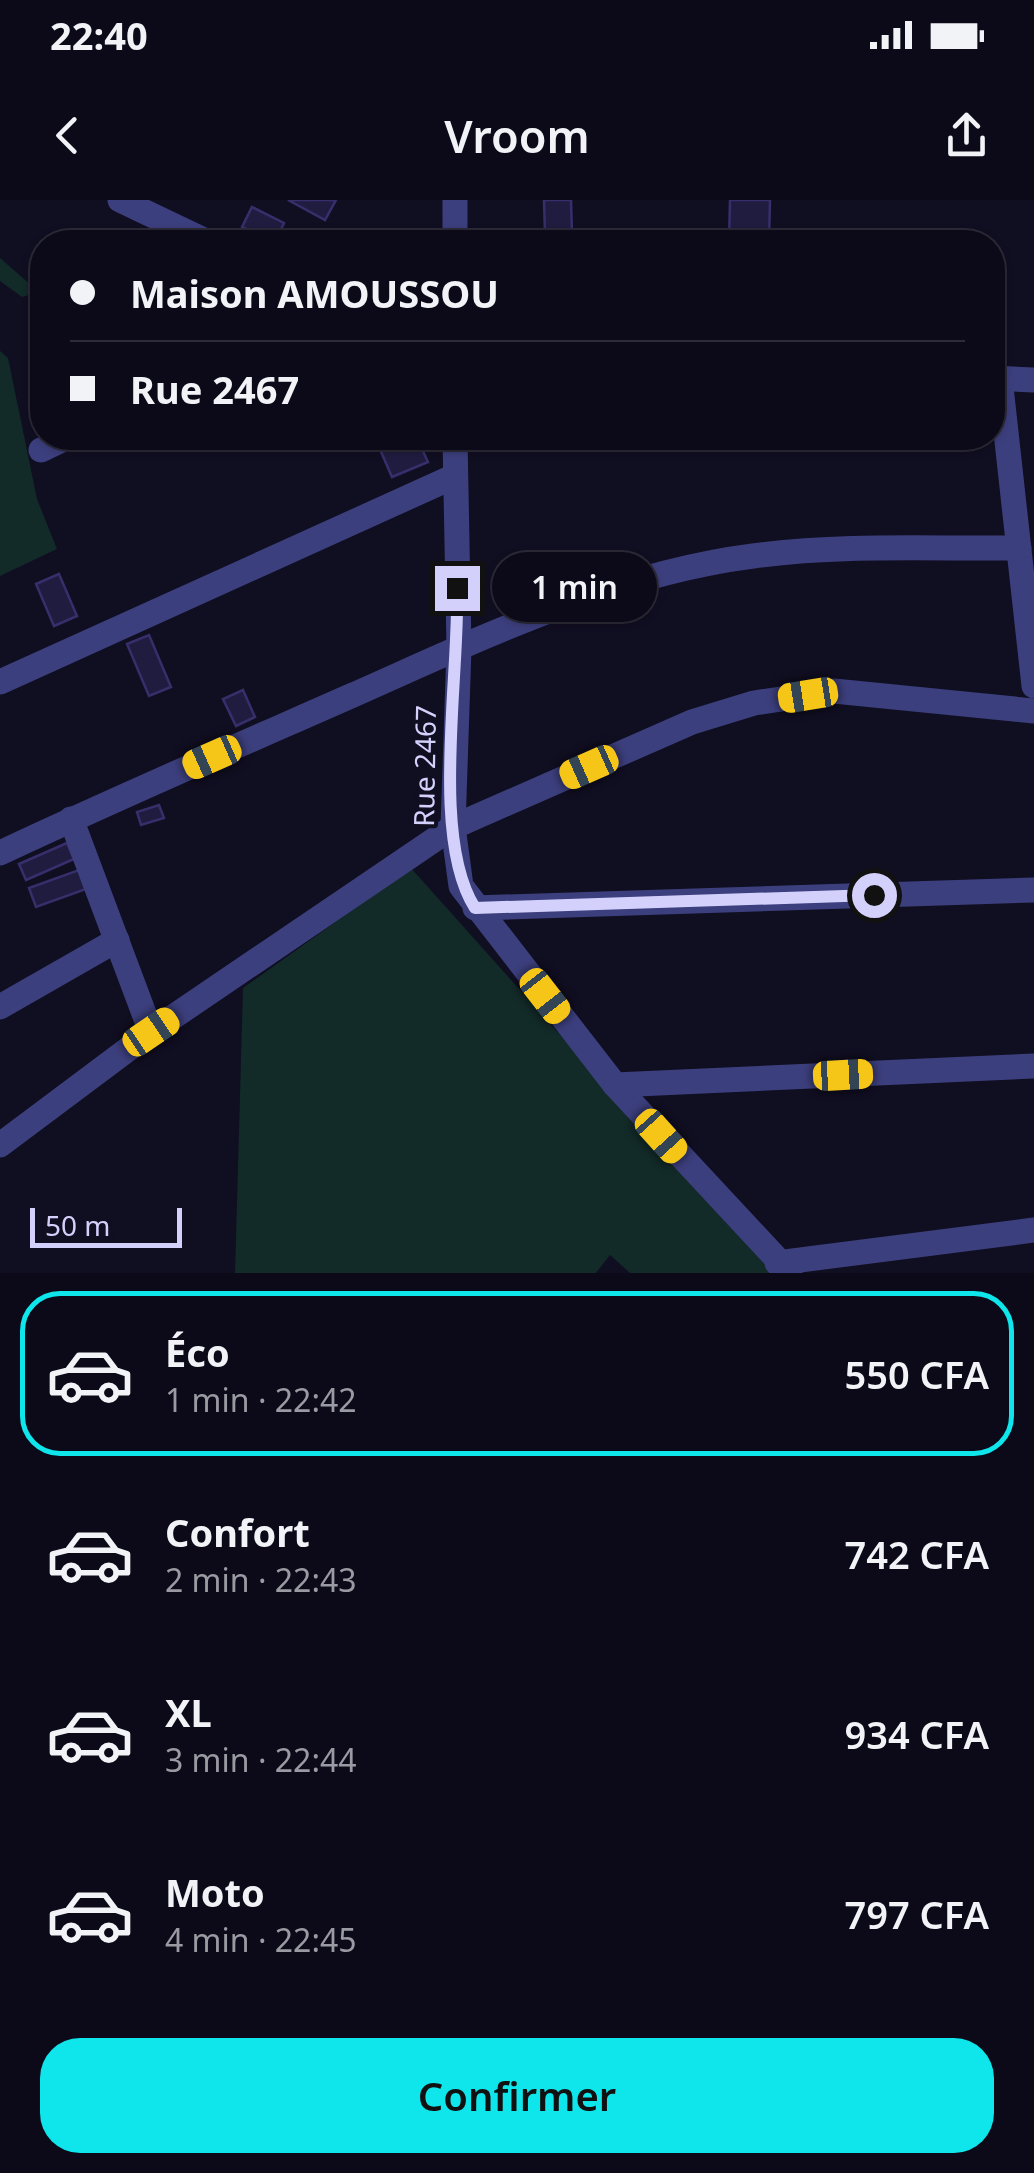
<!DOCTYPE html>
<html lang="fr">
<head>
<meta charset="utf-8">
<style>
	body { margin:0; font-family:"Noto Sans",sans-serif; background:#1a1826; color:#f1f3f6; height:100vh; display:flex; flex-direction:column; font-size:38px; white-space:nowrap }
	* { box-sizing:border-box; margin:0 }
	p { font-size:32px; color:#9a9aa2 }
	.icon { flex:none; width:55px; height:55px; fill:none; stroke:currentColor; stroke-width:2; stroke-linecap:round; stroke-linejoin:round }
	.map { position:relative; height:1073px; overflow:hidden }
	.panel { display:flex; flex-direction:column; background:#0c0a19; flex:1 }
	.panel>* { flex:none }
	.guide { position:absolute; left:30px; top:30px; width:975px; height:220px; border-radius:40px; box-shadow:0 2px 8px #0004,0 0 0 2px #2c2b38; display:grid; align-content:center; height:220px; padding:0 40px; background:#0c0a19 }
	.scale { position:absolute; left:30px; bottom:25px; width:152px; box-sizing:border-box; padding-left:10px; border:5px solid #d3d1fc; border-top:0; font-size:28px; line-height:35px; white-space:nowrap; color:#d3d1fc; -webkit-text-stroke:8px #100e21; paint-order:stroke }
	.end { position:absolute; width:45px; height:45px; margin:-22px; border:12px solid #d3d1fc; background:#111; box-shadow:0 0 0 5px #111 }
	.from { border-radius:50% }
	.bubble { position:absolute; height:70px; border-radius:35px; background:#0c0a19; box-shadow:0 2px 8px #0004,0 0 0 2px #2c2b38; font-size:32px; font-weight:600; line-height:70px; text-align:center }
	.car { position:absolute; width:30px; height:60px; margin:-30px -15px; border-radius:12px; box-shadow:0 0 8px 2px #0007; background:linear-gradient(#f5c518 24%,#345 0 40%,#f5c518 0 76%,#345 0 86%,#f5c518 0) }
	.guide b { display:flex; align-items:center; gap:35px; height:95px; font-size:38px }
	.guide b+b { border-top:2px solid #2c2b38 }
	.guide i { width:25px; height:25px; background:#f1f3f6 }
	ul { padding:18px 0 0; list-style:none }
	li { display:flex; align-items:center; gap:30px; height:165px; margin:0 20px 15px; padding:0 20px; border:5px solid transparent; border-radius:40px }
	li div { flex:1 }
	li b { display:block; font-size:38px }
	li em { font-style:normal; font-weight:600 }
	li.selected { border-color:#0ee6eb }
	li>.icon { width:90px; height:90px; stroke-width:1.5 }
	.cta { display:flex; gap:20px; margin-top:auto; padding:20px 40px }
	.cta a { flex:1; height:115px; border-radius:40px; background:#0ee6eb; color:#111; font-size:40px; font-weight:600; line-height:115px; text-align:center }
	.status { display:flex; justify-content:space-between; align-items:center; height:70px; padding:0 50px; background:#0c0a19; direction:ltr }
	.status svg { height:28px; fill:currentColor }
	header { display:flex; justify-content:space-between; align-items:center; height:130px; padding:0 40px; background:#0c0a19; font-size:45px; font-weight:600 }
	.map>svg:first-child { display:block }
</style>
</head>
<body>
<div class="status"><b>22:40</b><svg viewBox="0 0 49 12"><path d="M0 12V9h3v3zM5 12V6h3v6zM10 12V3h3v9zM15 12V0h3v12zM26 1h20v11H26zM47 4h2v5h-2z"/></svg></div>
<header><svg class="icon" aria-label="back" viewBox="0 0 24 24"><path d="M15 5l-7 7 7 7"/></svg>Vroom<svg class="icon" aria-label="share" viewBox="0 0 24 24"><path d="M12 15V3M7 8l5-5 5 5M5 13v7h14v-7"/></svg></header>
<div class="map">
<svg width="1034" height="1073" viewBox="0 0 1034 1073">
	<rect width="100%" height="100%" fill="#100e21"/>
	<!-- green -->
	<g fill="#122a28">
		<polygon points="0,58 39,92 22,97 0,81"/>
		<polygon points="0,151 8,158 37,299 57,349 0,376"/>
		<polygon points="411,668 773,1073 630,1073 610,1055 596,1073 235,1073 243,788"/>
	</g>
	<!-- building -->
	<g fill="#201c40" stroke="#362f6b" stroke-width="2.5">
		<polygon points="288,0 336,0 325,20"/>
		<polygon points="544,0 571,0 572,34 545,35"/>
		<polygon points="730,0 770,0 769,42 729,42"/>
		<polygon points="252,7 284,23 275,42 242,27"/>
		<polygon points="375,238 417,238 428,262 392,277"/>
		<polygon points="59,374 77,416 54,426 36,384"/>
		<polygon points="149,435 171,487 149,496 127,444"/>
		<polygon points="243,490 255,517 236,526 223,499"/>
		<polygon points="159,605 164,618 141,625 137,612"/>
		<polygon points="67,643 74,659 26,680 19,664"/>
		<polygon points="79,670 86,689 36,707 29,688"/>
	</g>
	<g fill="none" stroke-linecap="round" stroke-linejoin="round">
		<!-- minor -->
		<g stroke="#3c3f7d" stroke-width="25">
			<polyline points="120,0 208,42"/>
			<polyline points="455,0 455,42"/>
			<polyline points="992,178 1034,180"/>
			<polyline points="1000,178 1034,486"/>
			<polyline points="455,238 459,448 453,627 461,686 615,885 790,1073"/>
			<polyline points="41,250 66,238"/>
			<polyline points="0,482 455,276"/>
			<polyline points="71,619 151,832"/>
			<path d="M 0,653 C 117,598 235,547 353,495 C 482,438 612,374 753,356 C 841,344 931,349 1019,348"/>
			<polyline points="475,708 1034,690"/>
			<polyline points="0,807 117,740"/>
			<polyline points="615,885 1034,866"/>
			<polyline points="0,945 151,832 453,627 692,522 754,503 834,491 1034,511"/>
			<polyline points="777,1063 1034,1030"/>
		</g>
	</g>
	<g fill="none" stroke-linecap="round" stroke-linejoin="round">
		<!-- route -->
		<path stroke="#d3d1fc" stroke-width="12" d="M 457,388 C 460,474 430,638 475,708 L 874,695"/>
	</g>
	<g text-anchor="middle" stroke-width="8" stroke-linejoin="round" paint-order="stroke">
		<!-- street labels -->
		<g font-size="28" fill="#d3d1fc" stroke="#100e21">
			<text transform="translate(425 566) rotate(-89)" y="10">Rue 2467</text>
		</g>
	</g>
</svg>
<div class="scale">50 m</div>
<i class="end from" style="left:874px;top:695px"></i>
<i class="end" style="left:457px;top:388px"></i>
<div class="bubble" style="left:492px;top:352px;width:165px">1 min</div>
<i class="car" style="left:808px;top:495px;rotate:261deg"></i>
<i class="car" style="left:212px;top:557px;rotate:246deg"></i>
<i class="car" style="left:589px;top:567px;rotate:246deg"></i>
<i class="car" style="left:545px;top:796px;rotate:142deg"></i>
<i class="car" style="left:151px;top:832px;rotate:56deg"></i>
<i class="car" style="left:843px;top:875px;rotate:87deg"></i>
<i class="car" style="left:661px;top:936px;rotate:138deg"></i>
<div class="guide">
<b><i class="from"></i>Maison AMOUSSOU</b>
<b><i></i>Rue 2467</b>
</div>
</div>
<section class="panel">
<ul>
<li class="selected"><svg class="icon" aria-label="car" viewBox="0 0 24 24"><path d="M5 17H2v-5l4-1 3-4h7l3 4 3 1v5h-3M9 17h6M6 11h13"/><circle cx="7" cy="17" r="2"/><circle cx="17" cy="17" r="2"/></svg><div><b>Éco</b><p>1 min · 22:42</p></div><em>550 CFA</em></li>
<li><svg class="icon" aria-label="car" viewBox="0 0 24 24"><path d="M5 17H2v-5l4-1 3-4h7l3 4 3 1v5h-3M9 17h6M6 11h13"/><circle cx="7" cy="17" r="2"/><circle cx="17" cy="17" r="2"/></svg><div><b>Confort</b><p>2 min · 22:43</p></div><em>742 CFA</em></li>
<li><svg class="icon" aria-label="car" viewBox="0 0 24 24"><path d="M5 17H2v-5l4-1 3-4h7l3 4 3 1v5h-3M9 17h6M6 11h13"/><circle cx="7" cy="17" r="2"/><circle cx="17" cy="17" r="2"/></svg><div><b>XL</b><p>3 min · 22:44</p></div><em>934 CFA</em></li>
<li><svg class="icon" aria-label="car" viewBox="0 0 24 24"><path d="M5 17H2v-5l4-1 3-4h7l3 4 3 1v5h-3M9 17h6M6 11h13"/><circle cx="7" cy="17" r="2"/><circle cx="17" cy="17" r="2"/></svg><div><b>Moto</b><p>4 min · 22:45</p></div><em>797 CFA</em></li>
</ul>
<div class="cta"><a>Confirmer</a></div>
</section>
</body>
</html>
